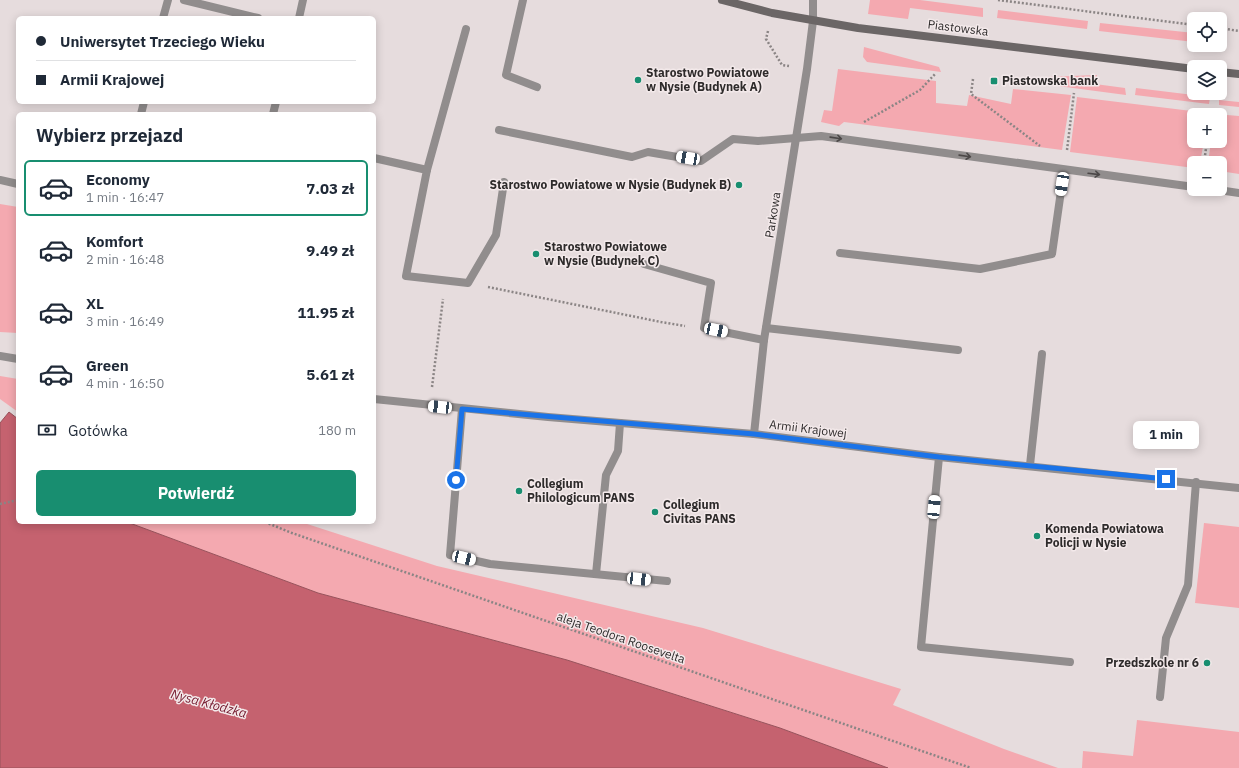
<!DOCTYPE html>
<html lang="pl">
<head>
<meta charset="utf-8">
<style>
	body { margin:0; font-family:"IBM Plex Sans",sans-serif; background:#f6f6f7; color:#1f2937; height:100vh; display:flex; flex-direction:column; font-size:15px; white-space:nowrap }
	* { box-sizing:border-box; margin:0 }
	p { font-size:13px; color:#747a83 }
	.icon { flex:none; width:22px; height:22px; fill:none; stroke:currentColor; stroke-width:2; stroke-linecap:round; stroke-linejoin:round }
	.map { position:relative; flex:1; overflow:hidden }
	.side { position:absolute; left:16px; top:112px; width:360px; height:412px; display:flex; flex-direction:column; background:#fff; border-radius:6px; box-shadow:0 2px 10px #0003 }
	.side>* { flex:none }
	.banner { position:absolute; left:16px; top:16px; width:360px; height:88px; border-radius:6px; box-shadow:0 2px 10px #0003; display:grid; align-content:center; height:88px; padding:0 20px; background:#fff }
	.tools { position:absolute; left:1187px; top:12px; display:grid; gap:8px }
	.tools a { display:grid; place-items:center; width:40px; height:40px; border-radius:6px; background:#fff; box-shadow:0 2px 10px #0003; font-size:20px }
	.end { position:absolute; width:18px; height:18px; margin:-9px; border:5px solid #1a73e8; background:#fff; box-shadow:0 0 0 2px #fff }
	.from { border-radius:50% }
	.bubble { position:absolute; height:28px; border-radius:6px; background:#fff; box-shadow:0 2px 10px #0003; font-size:13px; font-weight:800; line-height:28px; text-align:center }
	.car { position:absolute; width:12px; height:24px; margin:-12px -6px; border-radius:5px; box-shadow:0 0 3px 1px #0007; background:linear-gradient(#fff 24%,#345 0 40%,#fff 0 76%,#345 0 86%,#fff 0) }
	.banner b { display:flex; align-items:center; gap:14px; height:38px; font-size:15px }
	.banner b+b { border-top:1px solid #e0e1e3 }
	.banner i { width:10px; height:10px; background:#1f2937 }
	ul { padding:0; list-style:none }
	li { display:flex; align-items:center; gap:12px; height:56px; margin:0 8px 6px; padding:0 12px; border:2px solid transparent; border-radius:6px }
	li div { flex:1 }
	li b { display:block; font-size:15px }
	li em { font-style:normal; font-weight:800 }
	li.on { border-color:#188e70 }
	li>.icon { width:36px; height:36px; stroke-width:1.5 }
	h2 { padding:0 20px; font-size:18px; line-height:48px }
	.pay { display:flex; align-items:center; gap:10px; height:44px; padding:0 20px; font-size:15px }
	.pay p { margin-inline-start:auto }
	.primary-button { display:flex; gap:8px; margin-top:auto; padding:8px 20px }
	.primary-button a { flex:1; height:46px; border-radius:6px; background:#188e70; color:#fff; font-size:16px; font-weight:800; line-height:46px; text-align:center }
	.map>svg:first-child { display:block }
</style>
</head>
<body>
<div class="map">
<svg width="1239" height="768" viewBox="0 0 1239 768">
	<rect width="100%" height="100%" fill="#e6dcdd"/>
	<!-- green -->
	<g fill="#f4a9b0">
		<polygon points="870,0 920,0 983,8 983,17 910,8 908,19 868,14"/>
		<polygon points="998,10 1088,21 1087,29 997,18"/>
		<polygon points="1100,23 1194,33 1194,42 1099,31"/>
		<polygon points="864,47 939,67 941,72 867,62 863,57"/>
		<polygon points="838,69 936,81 936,103 967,106 969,95 1011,104 1013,89 1071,95 1062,150 844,122 839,126 821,122 824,110 832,111"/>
		<polygon points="1097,75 1095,84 1125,88 1126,95 1020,81 1020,78"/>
		<polygon points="1136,88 1210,97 1209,104 1135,95"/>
		<polygon points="1077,97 1208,113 1208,115 1194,115 1194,141 1204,141 1200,163 1194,163 1194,168 1070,152"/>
		<polygon points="1219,100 1239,102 1239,107 1219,105"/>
		<polygon points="1215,114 1239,116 1239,174 1220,171 1220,163 1208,163 1211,141 1220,141 1220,115"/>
		<polygon points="0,204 18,207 18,333 0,332"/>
		<polygon points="0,376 18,379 18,412 0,399"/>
		<polygon points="127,522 301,522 437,566 703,628 901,689 893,705 1004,749 1058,768 888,768 780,728 567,660 318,593"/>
		<polygon points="1204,523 1239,527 1239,608 1195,603"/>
		<polygon points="1137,720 1239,732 1239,768 1082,768 1083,751 1133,756"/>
	</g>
	<!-- water -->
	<polygon fill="#c5626f" stroke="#98525b" points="9,412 18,419 18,522 127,522 318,593 567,660 780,728 888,768 0,768 0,423"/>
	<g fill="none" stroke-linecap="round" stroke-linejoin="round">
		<!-- path -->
		<g stroke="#8b8585" stroke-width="2.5" stroke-dasharray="2 2" stroke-linecap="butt">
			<polyline points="998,0 1194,25"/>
			<polyline points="1220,28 1239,31"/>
			<polyline points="768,31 766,39 782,65 789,66"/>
			<polyline points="973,79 971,94 1040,146"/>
			<polyline points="1211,115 1211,110"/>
			<polyline points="864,122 920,90 936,73"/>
			<polyline points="1067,150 1074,93"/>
			<polyline points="1204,163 1207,141"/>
			<polyline points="488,287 661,322 685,326"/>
			<polyline points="432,387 443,299"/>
			<polyline points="0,504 18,500"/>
			<polyline points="265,522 292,533 971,768"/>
		</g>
		<!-- lane -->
		<g stroke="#918d8d" stroke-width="8">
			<polyline points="184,0 258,18"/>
			<polyline points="523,0 506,75 537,87"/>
			<polyline points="163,18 168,0"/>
			<polyline points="141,114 144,102"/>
			<polyline points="499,130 632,157 648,152 701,161 733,139 758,141 821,136 1194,187"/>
			<polyline points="374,158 427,170 406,276 468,283 496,235 504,182"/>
			<polyline points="427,170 466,29"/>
			<polyline points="1212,189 1239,193"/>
			<polyline points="840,253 980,269 1052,254 1064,170"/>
			<polyline points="644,264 711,283 704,328 764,340"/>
			<polyline points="766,328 958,350"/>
			<polyline points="462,409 450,555 490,564 667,581"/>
			<polyline points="939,457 921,647 1070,662"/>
			<polyline points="1030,465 1042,354"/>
			<polyline points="596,574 606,475 618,451 620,423"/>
			<polyline points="1160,697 1166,638 1188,585 1196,482"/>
		</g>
		<!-- street -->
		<g stroke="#918d8d" stroke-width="8">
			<polyline points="299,18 303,0"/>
			<polyline points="273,114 276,102"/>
			<polyline points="0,180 18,184"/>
			<polyline points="0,356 18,359"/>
			<polyline points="374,399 548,417 754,434 939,457 1239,488"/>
			<polyline points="754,434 764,340 807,69 813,21 813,0"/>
		</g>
		<!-- secondary -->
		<g stroke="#6b6666" stroke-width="8">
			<polyline points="722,0 772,13 858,28 1194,69"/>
			<polyline points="1220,72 1239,74"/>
		</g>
	</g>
	<!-- one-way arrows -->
	<defs><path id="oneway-shaft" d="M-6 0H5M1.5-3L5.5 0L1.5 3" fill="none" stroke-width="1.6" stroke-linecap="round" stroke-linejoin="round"/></defs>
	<g stroke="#4c4848">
		<use href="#oneway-shaft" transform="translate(836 138) rotate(8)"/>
		<use href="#oneway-shaft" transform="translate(965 156) rotate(8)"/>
		<use href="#oneway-shaft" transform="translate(1094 174) rotate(7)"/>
	</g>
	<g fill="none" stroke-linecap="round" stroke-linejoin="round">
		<!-- route -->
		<polyline stroke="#1a73e8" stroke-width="5" points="456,480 462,409 754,434 939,457 1166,479"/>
	</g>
	<!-- markers -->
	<g fill="#188e70" stroke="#f3e9ea" stroke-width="1.5">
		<circle cx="638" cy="80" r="4"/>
		<rect x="990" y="77" width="8" height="8" rx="2"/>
		<circle cx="739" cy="185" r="4"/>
		<circle cx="536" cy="254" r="4"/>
		<circle cx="519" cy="491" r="4"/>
		<circle cx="655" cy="512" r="4"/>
		<circle cx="1037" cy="536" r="4"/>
		<circle cx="1207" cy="663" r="4"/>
	</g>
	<g text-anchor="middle" stroke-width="3" stroke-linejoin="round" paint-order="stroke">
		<!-- street labels -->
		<g font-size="12" fill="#2e2b2b" stroke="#f3e9ea">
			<text transform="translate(958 28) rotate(7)" y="4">Piastowska</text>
			<text transform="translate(773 215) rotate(-81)" y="4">Parkowa</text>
			<text transform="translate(808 429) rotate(7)" y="4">Armii Krajowej</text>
			<text transform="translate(621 638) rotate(19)" y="4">aleja Teodora Roosevelta</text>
		</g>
		<!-- poi labels -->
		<g font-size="12" font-weight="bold" fill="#2e2b2b" stroke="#f3e9ea" text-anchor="start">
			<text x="646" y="77">Starostwo Powiatowe<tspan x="646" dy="14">w Nysie (Budynek A)</tspan></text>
			<text x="1002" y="85">Piastowska bank</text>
			<text x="731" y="189" text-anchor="end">Starostwo Powiatowe w Nysie (Budynek B)</text>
			<text x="544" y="251">Starostwo Powiatowe<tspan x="544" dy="14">w Nysie (Budynek C)</tspan></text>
			<text x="527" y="488">Collegium<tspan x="527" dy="14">Philologicum PANS</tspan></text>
			<text x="663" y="509">Collegium<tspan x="663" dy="14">Civitas PANS</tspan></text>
			<text x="1045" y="533">Komenda Powiatowa<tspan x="1045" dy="14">Policji w Nysie</tspan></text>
			<text x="1199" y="667" text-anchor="end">Przedszkole nr 6</text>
		</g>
		<!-- water labels -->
		<g font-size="13" font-style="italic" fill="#73172c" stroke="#f3e9ea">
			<text transform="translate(209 703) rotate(15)" y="5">Nysa Kłodzka</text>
		</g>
	</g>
</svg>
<div class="tools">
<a><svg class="icon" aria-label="locate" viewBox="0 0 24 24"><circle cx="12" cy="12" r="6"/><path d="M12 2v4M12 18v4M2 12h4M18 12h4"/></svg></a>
<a><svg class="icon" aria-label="layers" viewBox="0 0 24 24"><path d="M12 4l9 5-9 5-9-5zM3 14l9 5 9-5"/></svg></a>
<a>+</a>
<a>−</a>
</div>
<i class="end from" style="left:456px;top:480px"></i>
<i class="end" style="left:1166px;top:479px"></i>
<div class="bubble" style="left:1133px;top:421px;width:66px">1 min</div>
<i class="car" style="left:688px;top:158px;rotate:280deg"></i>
<i class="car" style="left:1062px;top:184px;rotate:189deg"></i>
<i class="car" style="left:716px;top:330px;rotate:102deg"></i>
<i class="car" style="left:440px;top:407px;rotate:276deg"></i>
<i class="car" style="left:934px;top:507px;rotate:5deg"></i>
<i class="car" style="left:464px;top:558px;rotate:103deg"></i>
<i class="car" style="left:639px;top:579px;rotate:96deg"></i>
<div class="banner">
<b><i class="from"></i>Uniwersytet Trzeciego Wieku</b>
<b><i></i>Armii Krajowej</b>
</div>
<section class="side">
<h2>Wybierz przejazd</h2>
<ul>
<li class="on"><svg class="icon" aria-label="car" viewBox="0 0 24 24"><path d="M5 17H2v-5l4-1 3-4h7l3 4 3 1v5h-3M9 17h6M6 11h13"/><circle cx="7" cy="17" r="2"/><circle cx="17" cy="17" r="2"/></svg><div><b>Economy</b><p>1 min · 16:47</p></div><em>7.03 zł</em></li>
<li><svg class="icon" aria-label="car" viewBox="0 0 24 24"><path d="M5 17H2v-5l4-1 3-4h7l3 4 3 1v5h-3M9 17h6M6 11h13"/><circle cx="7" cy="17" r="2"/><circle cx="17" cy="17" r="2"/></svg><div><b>Komfort</b><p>2 min · 16:48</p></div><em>9.49 zł</em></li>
<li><svg class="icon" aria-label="car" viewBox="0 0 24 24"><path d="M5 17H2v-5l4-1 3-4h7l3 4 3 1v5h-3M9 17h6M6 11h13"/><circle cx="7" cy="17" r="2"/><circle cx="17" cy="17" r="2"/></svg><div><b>XL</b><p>3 min · 16:49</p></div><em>11.95 zł</em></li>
<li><svg class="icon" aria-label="car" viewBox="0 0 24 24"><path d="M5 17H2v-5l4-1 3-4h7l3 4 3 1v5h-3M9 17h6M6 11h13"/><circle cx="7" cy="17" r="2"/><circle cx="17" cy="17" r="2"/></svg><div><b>Green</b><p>4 min · 16:50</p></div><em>5.61 zł</em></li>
</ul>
<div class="pay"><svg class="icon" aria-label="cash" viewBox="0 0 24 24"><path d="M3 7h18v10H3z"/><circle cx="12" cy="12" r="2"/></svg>Gotówka<p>180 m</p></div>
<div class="primary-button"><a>Potwierdź</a></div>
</section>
</div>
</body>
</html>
